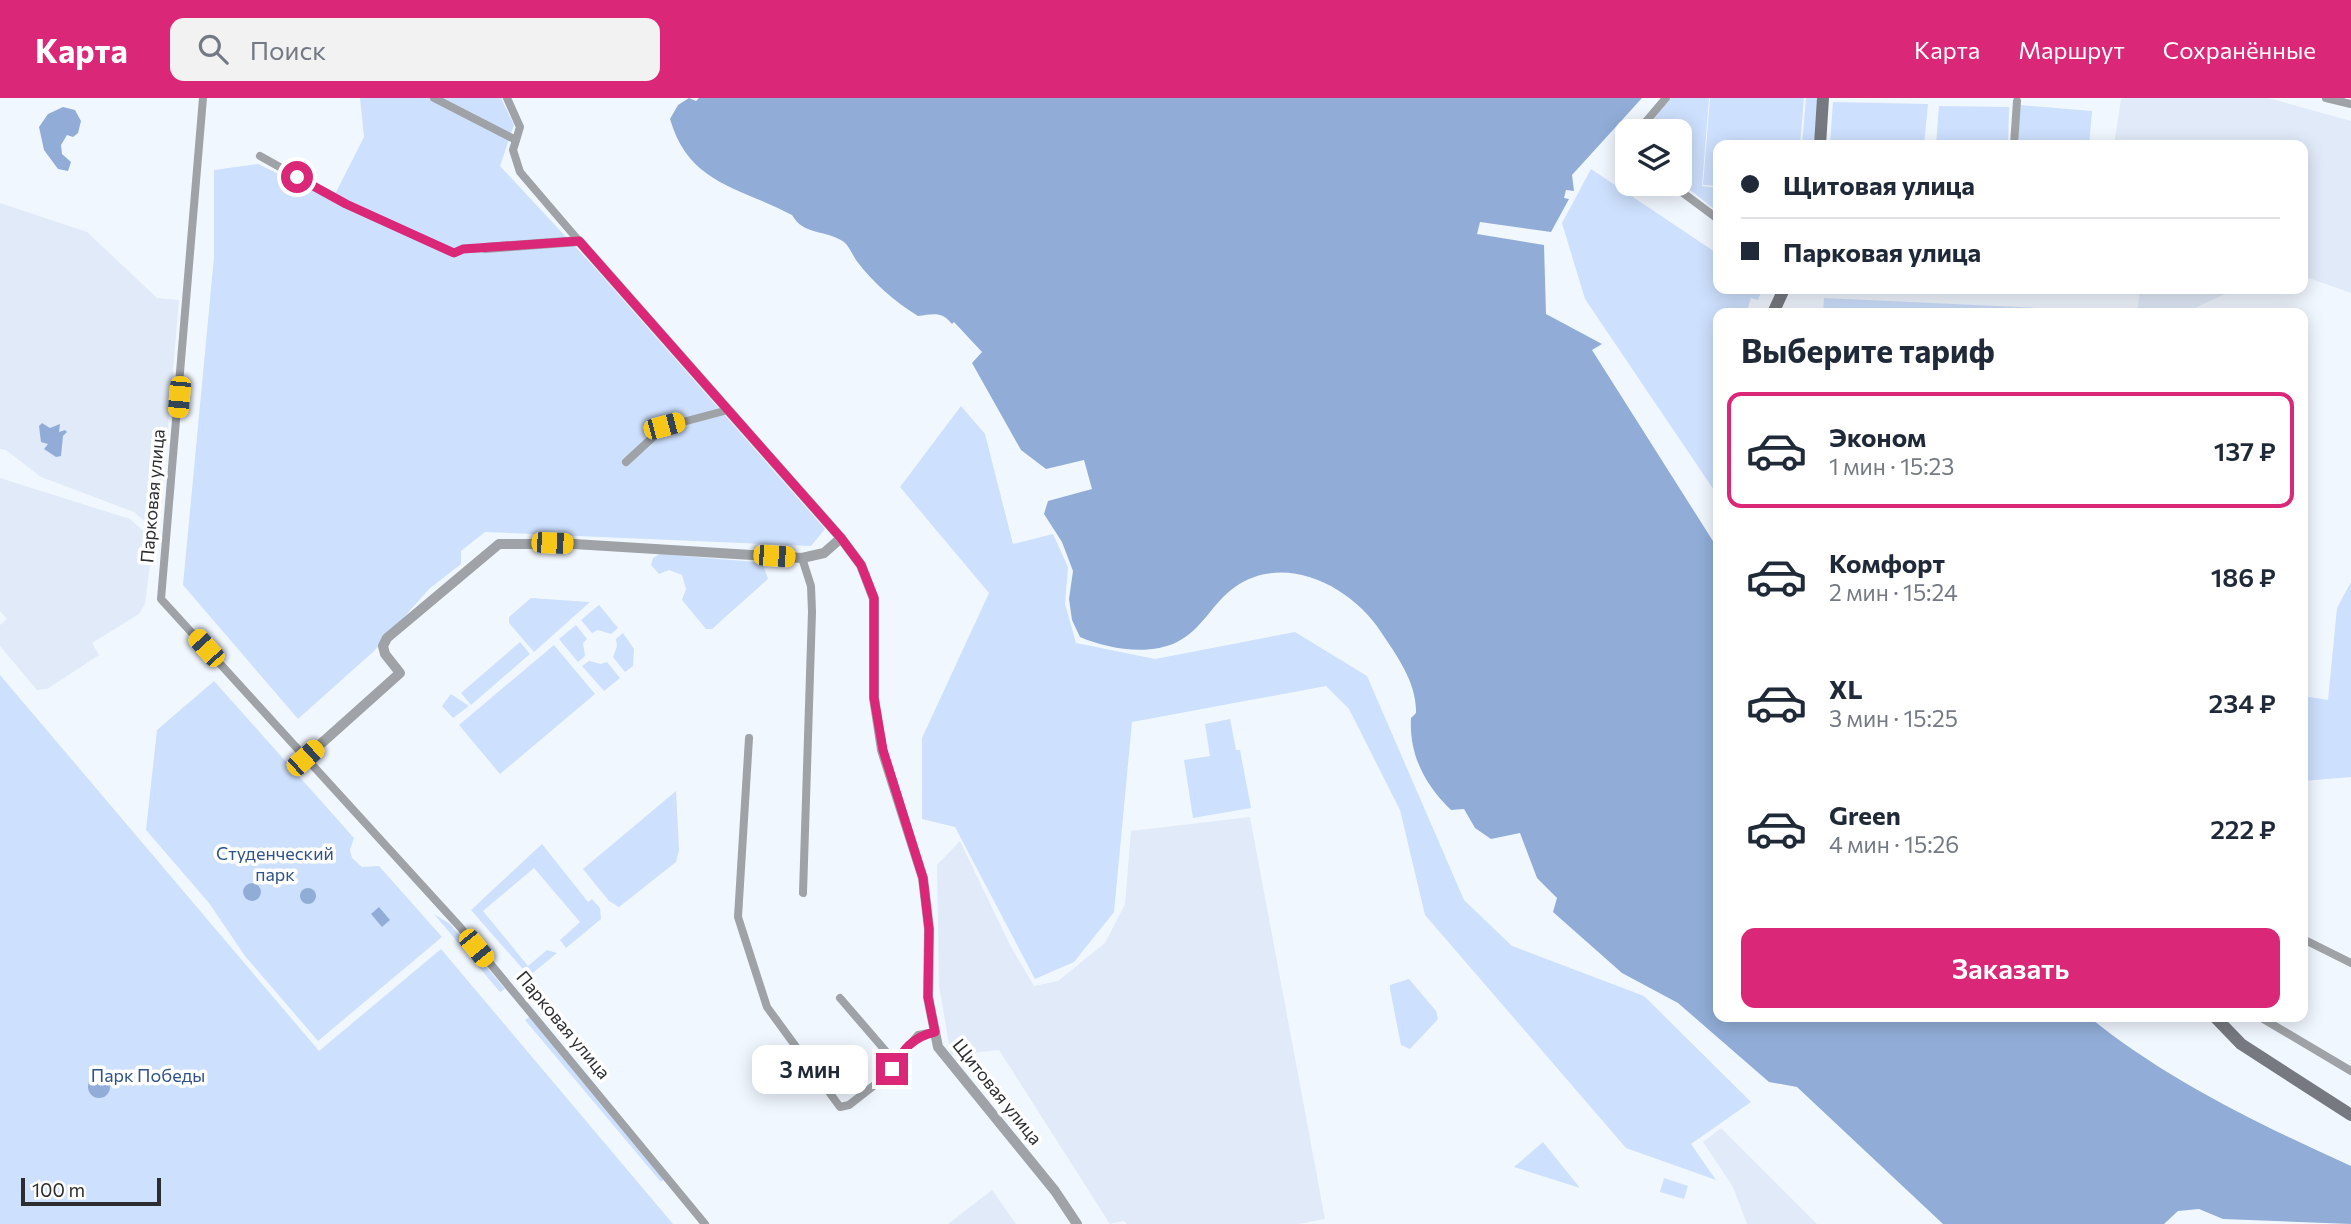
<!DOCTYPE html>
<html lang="ru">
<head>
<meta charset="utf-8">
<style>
	body { margin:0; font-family:Commissioner,sans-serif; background:#f2f2f3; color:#1f2937; height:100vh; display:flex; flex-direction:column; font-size:26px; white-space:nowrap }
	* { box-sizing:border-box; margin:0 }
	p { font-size:23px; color:#747a83 }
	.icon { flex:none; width:38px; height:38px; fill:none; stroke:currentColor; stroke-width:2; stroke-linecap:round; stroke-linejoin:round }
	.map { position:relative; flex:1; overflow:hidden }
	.details { position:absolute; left:1713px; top:210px; width:595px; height:714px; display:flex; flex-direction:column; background:#fff; border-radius:14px; box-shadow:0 4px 18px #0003 }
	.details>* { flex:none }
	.hud { position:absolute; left:1713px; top:42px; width:595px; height:154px; border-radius:14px; box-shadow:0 4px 18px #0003; display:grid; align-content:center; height:154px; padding:0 28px; background:#fff }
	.controls { position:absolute; left:1615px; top:21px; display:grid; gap:14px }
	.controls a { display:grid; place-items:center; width:77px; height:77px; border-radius:14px; background:#fff; box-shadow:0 4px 18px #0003; font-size:35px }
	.scale { position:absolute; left:21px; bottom:18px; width:140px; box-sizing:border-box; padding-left:7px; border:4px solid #2b2d31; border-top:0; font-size:19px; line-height:24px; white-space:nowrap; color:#2b2d31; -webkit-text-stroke:5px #fff; paint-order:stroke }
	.end { position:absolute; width:32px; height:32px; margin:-16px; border:9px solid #db2777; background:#fff; box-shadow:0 0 0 4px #fff }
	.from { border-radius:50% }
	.bubble { position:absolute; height:49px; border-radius:14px; background:#fff; box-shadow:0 4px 18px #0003; font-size:23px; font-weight:600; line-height:49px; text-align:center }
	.car { position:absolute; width:21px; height:42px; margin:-21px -10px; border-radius:9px; box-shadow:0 0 5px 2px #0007; background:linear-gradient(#f5c518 24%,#345 0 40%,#f5c518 0 76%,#345 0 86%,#f5c518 0) }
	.hud b { display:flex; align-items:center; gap:24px; height:66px; font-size:26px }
	.hud b+b { border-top:2px solid #e0e1e3 }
	.hud i { width:18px; height:18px; background:#1f2937 }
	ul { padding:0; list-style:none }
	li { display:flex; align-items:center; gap:21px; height:116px; margin:0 14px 10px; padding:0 14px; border:4px solid transparent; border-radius:14px }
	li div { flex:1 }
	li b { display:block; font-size:26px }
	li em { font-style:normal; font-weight:600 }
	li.current { border-color:#db2777 }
	li>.icon { width:63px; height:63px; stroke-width:1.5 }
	h2 { padding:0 28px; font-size:32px; line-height:84px }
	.action { display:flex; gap:14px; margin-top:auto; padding:14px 28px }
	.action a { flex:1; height:80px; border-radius:14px; background:#db2777; color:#fff; font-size:28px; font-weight:600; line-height:80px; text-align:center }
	header { display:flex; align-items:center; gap:42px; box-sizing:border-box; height:98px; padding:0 35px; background:#db2777; color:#fff }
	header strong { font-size:33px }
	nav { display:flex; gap:38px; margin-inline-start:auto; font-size:24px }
	.search { width:490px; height:63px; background:#f2f2f3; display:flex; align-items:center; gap:18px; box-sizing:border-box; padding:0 24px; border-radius:14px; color:#747a83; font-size:26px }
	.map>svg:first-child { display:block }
</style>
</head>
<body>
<header>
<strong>Карта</strong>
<div class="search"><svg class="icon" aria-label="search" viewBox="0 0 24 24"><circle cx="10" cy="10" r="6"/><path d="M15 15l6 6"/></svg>Поиск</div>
<nav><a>Карта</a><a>Маршрут</a><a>Сохранённые</a></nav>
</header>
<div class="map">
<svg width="2351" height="1126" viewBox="0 0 2351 1126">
	<rect width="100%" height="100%" fill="#f1f7ff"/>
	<!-- built -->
	<g fill="#e1eaf8">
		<polygon points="2124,0 2268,0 2351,23 2351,195 2303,178 2303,47 2114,47 2121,1"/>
		<polygon points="0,105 87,134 157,200 179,202 159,435 134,414 41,379 6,352 0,351"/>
		<polygon points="2140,191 2236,191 2184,215 2137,215"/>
		<polygon points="0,380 130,421 153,442 145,506 139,516 92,545 99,557 47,591 37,592 0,548 0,527 7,521 0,513"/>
		<polygon points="1250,719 1325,1121 1299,1126 1127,1126 1124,1123 1110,1126 999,952 951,957 939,888 937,767 960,743 1010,847 1034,888 1058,883 1105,845 1125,806 1131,733"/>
		<polygon points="1721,1030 1817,1126 1747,1126 1733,1089 1703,1044"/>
		<polygon points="992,1092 1016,1126 948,1126"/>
	</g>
	<!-- green -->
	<g fill="#cde0fd">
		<polygon points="360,0 501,0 514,27 500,68 595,170 825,431 811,448 485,434 461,453 461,466 429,491 374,553 298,621 183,487 214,159 214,72 258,66 332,102 364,39"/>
		<polygon points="1671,0 1709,0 1702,88 1718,90 1718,114 1680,84 1680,33 1644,33"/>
		<polygon points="1710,0 1804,0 1800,47 1718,47 1718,88 1703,87"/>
		<polygon points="1806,0 1818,0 1815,47 1802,47"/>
		<polygon points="1833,4 1928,6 1924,47 1830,47"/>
		<polygon points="2020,7 2092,13 2089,47 2018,47"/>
		<polygon points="1939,8 2009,9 2008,47 1936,47"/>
		<polygon points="1591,71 1718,156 1718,191 1762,191 1758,202 1751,200 1746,215 1718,215 1718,398 1585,201 1562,125"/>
		<polygon points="1824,200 2080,212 2080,215 1823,215"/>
		<polygon points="961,308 985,336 1013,446 1053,436 1068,469 1065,506 1076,545 1155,561 1295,534 1367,578 1464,802 1512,848 1644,898 1751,1004 1691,1046 1716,1082 1626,1050 1425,817 1400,712 1349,611 1326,588 1132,624 1114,814 1074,864 1035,881 955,729 922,721 922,640 989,495 900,389"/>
		<polygon points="660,456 755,464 764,469 768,481 712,531 706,531 682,502 686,491 682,477 669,472 659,476 651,467 653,460"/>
		<polygon points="2351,484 2351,679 2303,683 2303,598 2328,602 2337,510"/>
		<polygon points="531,500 590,504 534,554 509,525 509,519"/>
		<polygon points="599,507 618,530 611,536 598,532 592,535 581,522"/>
		<polygon points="576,527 587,541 583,545 585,558 578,564 559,541"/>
		<polygon points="623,535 634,551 633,568 625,574 613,559 617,548 616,541"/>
		<polygon points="520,544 530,556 471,607 461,595"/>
		<polygon points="554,547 595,596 500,676 459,627"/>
		<polygon points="589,563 601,566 607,564 620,580 604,593 582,568"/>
		<polygon points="0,577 319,953 441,851 673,1126 0,1126"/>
		<polygon points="214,583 354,740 350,752 352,760 362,769 379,768 442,839 318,943 245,858 209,805 146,732 157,632"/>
		<polygon points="451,596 469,608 453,620 442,608"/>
		<polygon points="1230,621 1236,652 1240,652 1251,710 1193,720 1184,662 1210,658 1205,626"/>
		<polygon points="676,693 679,752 676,764 619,809 609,803 583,771"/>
		<polygon points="542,746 588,804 592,801 600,810 601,821 566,850 560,842 580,824 534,770 483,813 528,868 547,852 557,855 529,878 471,812"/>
		<polygon points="434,816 450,826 505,891 500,894"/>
		<polygon points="1409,881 1436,913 1438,921 1410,951 1401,947 1390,891 1390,887"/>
		<polygon points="529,919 664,1081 661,1084 525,922"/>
		<polygon points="1543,1044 1580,1090 1514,1069"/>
		<polygon points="1664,1080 1688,1088 1684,1101 1660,1094"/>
	</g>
	<!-- water -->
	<g fill="#91add7">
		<path d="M 689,0 L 696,3 L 699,0 L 1642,0 L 1572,77 L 1574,93 L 1566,92 L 1564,100 L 1569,101 L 1551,134 L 1480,124 L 1477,136 L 1544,147 L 1546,216 L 1602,246 L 1592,252 L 1718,451 L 1718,919 L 2089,919 C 2168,983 2259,1026 2351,1068 L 2351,1126 L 2223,1121 L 2199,1111 L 2178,1113 L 2164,1126 L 1943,1126 L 1797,989 L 1769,984 L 1678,905 L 1622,875 L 1553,814 L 1557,800 L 1537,780 L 1520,735 L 1491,741 L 1475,730 L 1464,711 L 1451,712 C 1425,687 1409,657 1411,620 L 1416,615 C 1417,585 1397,558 1381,534 C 1351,488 1285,454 1235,489 C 1213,504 1202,532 1177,544 C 1149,558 1108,551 1080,539 L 1072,522 L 1069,501 L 1073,473 L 1062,444 L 1044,416 L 1048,403 L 1092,391 L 1084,362 L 1046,371 L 1021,352 L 972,265 L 982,254 L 954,224 L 952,226 C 942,213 933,216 918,218 C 894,203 873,185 856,162 C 852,156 849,148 844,144 C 825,131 804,138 792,117 C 737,88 689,86 670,21 L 678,7 Z"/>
		<polygon points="63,9 75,12 81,23 78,35 73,39 67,37 61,47 62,56 71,64 68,73 58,71 44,52 39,29 48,16"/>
		<polygon points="42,325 50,330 60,326 59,334 65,332 67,334 63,338 61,358 56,359 44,351 48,346 41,344 39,328"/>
		<circle cx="252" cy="794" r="9"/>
		<circle cx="308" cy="798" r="8"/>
		<polygon points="379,809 390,822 382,829 371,816"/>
		<circle cx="99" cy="989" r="11"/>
	</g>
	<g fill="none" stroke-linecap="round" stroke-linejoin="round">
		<!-- minor -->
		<g stroke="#9fa2a6" stroke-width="8">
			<polyline points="203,0 161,501 460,829 705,1126"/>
			<polyline points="434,0 516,42"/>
			<polyline points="507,0 520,29 513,52 520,74 579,143"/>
			<polyline points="2326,0 2351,6"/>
			<polyline points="1638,33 1666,0"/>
			<polyline points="1628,46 1628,48"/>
			<polyline points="2014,47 2017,3"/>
			<polyline points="260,58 346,106 454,155 463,151 485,150"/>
			<polyline points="1671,86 1718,121"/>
			<polyline points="626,364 664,329 728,312"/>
			<polyline points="802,460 811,488 812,514 803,795"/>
			<polyline points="749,640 738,819 767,909 840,1009 849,1007 881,982 918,937 935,934"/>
			<polyline points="2303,841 2351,865"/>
			<polyline points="840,900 896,965"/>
			<polyline points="2260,919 2351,973"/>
		</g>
		<!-- tertiary -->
		<g stroke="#9fa2a6" stroke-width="10">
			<polyline points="485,150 579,143 841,440 861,467 874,501 874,600 882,652 923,780 929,831 928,899 938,949 1055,1093 1077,1126"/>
			<polyline points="305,660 400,575 385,556 383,548 387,540 499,446 574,446 802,460 824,455 841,440"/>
		</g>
		<!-- secondary -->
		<g stroke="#767a80" stroke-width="12">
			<polyline points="1820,47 1823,0"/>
			<polyline points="1773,215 1784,191"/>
			<polyline points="2215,919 2241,946 2351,1017"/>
		</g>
	</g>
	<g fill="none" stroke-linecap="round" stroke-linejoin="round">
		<!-- route -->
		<path stroke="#db2777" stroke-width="9" d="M 297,79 L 346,106 L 454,155 L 463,151 L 579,143 L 841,440 L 861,467 L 874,500 L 874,600 L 883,652 L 923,780 L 929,831 L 928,899 L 935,934 C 912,939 903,952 892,971"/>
	</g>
	<g text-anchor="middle" stroke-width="7" stroke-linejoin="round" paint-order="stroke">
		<!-- street labels -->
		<g font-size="18" fill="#2b2d31" stroke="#fff">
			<text transform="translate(153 398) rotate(-85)" y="6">Парковая улица</text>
			<text transform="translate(563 927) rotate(50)" y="6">Парковая улица</text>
			<text transform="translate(997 994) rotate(51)" y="6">Щитовая улица</text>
		</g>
		<!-- park labels -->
		<g font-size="18" fill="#2f5389" stroke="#fff">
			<text x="275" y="762">Студенческий<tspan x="275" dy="21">парк</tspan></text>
			<text x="148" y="984">Парк Победы</text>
		</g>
	</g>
</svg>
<div class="controls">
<a><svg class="icon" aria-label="layers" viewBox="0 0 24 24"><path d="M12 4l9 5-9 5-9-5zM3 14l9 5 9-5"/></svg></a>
</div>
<div class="scale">100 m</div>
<i class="end from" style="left:297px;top:79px"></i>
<i class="end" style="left:892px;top:971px"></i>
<div class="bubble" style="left:752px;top:947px;width:116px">3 мин</div>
<i class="car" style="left:179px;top:299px;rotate:185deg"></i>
<i class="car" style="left:664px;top:328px;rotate:75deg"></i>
<i class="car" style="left:552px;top:445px;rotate:92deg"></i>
<i class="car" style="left:774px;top:458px;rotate:94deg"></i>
<i class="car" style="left:206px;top:550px;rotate:318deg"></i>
<i class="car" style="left:305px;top:660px;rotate:48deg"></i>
<i class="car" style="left:476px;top:850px;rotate:141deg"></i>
<div class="hud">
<b><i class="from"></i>Щитовая улица</b>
<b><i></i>Парковая улица</b>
</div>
<section class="details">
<h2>Выберите тариф</h2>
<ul>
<li class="current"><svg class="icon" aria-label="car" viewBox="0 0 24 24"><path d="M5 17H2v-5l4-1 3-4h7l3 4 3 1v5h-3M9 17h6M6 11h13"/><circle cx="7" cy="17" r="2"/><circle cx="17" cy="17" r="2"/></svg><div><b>Эконом</b><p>1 мин · 15:23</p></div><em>137 ₽</em></li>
<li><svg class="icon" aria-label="car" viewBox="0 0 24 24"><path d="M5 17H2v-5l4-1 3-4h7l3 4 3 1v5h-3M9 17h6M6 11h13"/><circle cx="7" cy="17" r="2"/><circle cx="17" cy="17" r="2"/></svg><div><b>Комфорт</b><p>2 мин · 15:24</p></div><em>186 ₽</em></li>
<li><svg class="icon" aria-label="car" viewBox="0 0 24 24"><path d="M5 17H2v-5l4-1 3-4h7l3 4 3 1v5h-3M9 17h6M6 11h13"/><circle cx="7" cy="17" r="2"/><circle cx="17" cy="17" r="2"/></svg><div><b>XL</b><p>3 мин · 15:25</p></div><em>234 ₽</em></li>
<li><svg class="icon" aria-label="car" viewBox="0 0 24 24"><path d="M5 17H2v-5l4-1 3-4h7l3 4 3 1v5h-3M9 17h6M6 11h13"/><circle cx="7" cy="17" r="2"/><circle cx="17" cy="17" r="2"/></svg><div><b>Green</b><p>4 мин · 15:26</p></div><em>222 ₽</em></li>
</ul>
<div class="action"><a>Заказать</a></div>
</section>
</div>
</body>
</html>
